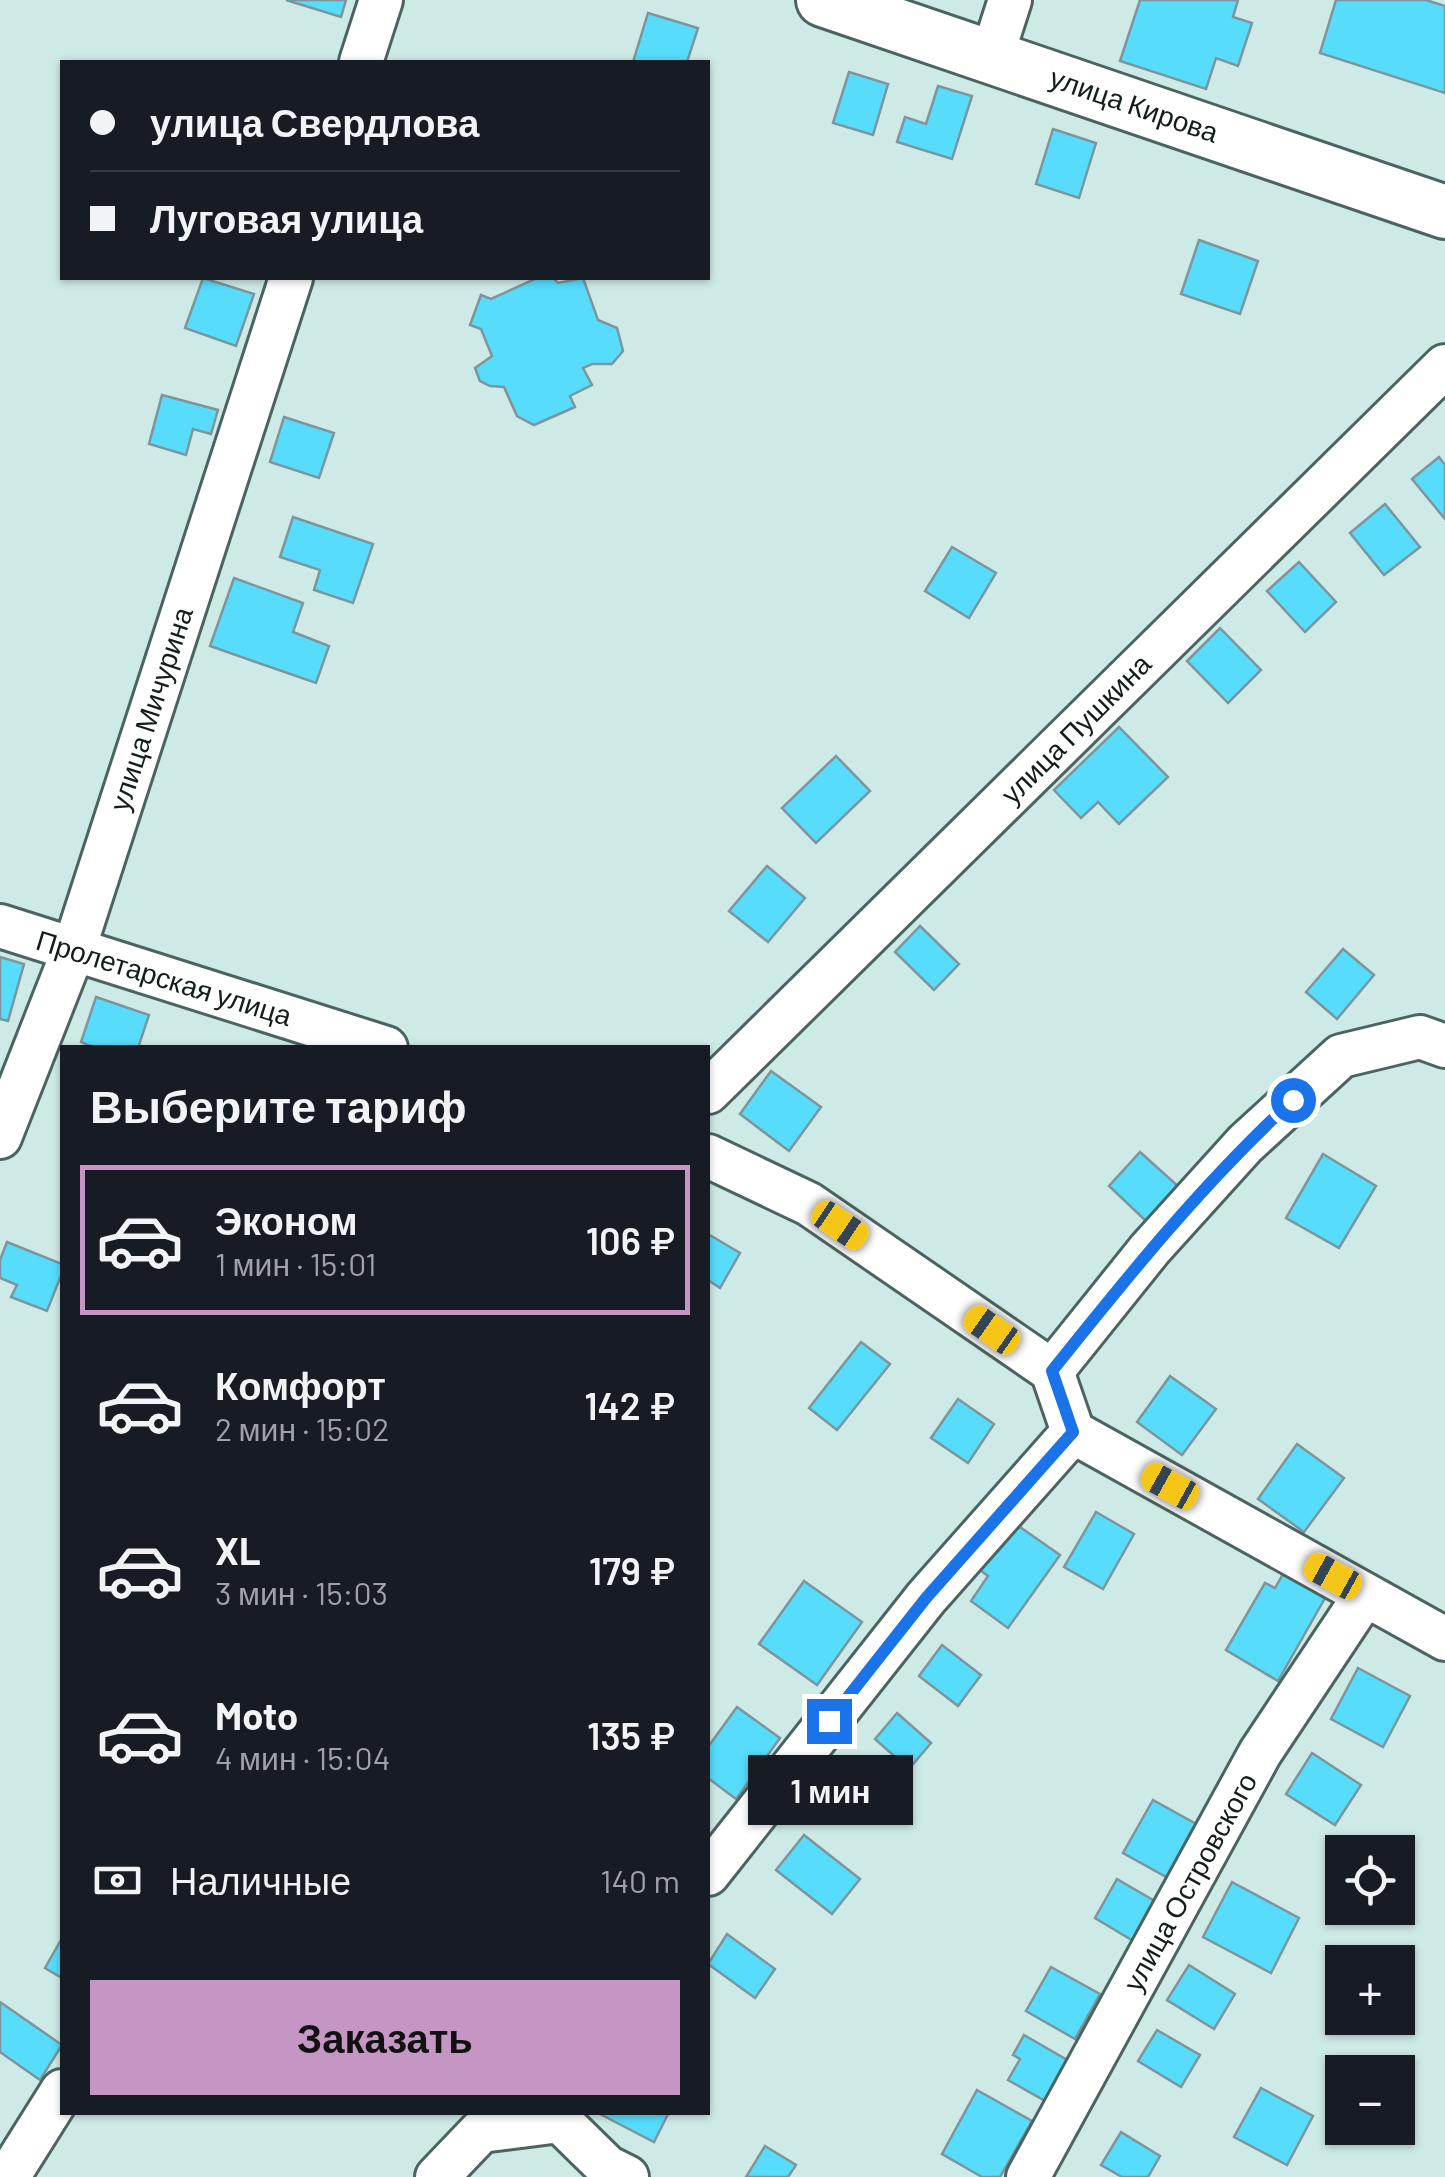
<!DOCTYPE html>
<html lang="ru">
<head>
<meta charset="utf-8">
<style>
	body { margin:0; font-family:Barlow,sans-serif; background:#242831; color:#f1f3f6; height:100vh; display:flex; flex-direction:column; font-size:38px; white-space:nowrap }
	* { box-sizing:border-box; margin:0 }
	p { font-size:32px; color:#9ea1a6 }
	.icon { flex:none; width:55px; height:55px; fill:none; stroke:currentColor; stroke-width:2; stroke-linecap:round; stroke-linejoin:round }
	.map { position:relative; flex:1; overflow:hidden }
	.details { position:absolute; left:60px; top:1045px; width:650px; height:1070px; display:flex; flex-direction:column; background:#171b24; border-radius:0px; box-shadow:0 2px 8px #0004 }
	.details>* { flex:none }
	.banner { position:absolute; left:60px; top:60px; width:650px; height:220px; border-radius:0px; box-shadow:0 2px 8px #0004; display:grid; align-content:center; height:220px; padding:0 30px; background:#171b24 }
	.fabs { position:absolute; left:1325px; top:1835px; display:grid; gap:20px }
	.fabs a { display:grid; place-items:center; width:90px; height:90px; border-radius:0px; background:#171b24; box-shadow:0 2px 8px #0004; font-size:50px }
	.end { position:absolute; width:45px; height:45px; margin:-22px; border:12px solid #1a73e8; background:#fff; box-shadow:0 0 0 5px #fff }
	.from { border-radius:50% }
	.bubble { position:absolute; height:70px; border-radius:0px; background:#171b24; box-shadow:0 2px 8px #0004; font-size:32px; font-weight:600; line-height:70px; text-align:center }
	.car { position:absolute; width:30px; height:60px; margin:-30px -15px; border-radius:12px; box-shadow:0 0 8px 2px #0007; background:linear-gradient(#f5c518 24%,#345 0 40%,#f5c518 0 76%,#345 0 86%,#f5c518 0) }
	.banner b { display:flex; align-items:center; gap:35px; height:95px; font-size:38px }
	.banner b+b { border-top:2px solid #363941 }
	.banner i { width:25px; height:25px; background:#f1f3f6 }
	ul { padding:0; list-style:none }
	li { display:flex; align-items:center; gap:30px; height:150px; margin:0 20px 15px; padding:0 10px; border:5px solid transparent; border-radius:0px }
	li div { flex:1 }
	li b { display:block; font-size:38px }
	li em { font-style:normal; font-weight:600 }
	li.selected { border-color:#c595c4 }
	li>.icon { width:90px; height:90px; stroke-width:1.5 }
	h2 { padding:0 30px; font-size:45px; line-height:120px }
	.pay { display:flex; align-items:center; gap:25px; height:110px; padding:0 30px; font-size:38px }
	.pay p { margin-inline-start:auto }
	.cta { display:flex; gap:20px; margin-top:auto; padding:20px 30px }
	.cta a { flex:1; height:115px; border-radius:0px; background:#c595c4; color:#111; font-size:40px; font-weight:600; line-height:115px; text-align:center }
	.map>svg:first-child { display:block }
</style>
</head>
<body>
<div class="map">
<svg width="1445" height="2177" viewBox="0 0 1445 2177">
	<rect width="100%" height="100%" fill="#ceeae7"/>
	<!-- building -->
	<g fill="#57dcfc" stroke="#7d959c" stroke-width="2.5">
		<polygon points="286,0 346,0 341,17"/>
		<polygon points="1140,0 1238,0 1233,17 1252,23 1238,66 1216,58 1206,89 1120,61"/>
		<polygon points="1336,0 1426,0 1445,6 1445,93 1320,53"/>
		<polygon points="648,13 698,28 687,62 633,62"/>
		<polygon points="849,72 888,84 873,135 833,123"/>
		<polygon points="938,86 972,96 952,159 897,142 905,117 926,124"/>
		<polygon points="1053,129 1096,143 1079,198 1036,184"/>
		<polygon points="1199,240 1258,261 1240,314 1181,294"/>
		<polygon points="203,278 254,294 236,346 185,328"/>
		<polygon points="537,278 553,278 558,283 583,278 598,320 617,328 623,351 612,364 592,364 583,368 592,385 570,396 575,407 534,425 517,416 504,387 490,386 480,381 475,368 492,356 481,329 470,325 481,295 491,299"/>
		<polygon points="162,395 218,410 211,434 193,429 186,455 149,444"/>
		<polygon points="284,417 334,433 319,478 270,462"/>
		<polygon points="1439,457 1445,465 1445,519 1412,479"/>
		<polygon points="1385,504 1420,547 1384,575 1350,533"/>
		<polygon points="293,517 373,544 353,603 314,590 320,570 280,557"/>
		<polygon points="952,547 996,573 969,618 925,591"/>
		<polygon points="1299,562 1336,602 1305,632 1267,591"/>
		<polygon points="234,578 303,603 293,632 329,646 316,683 210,646"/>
		<polygon points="1220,628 1261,670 1228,703 1187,661"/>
		<polygon points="1119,727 1168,777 1119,824 1098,802 1081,818 1054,790"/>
		<polygon points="836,756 870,791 816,843 782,808"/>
		<polygon points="767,866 805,898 768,942 729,911"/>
		<polygon points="920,926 959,964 934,990 895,952"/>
		<polygon points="1343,949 1374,975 1337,1019 1306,992"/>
		<polygon points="0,957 24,964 8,1021 0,1019"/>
		<polygon points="96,997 149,1015 138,1048 95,1048 81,1042"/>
		<polygon points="771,1071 821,1107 789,1151 740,1114"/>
		<polygon points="1140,1152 1179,1187 1146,1221 1109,1186"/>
		<polygon points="1323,1154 1376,1186 1339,1248 1286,1218"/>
		<polygon points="708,1234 740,1253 720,1288 708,1280"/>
		<polygon points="7,1242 62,1264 62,1273 47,1311 11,1297 17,1285 0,1278 0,1260"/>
		<polygon points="861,1342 890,1364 837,1430 809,1408"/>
		<polygon points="1170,1376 1216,1409 1182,1455 1137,1422"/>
		<polygon points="958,1399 994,1424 968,1463 931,1438"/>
		<polygon points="1297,1444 1344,1478 1304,1532 1258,1499"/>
		<polygon points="1096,1512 1134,1534 1103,1589 1064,1567"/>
		<polygon points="1010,1520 1060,1555 1008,1628 971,1601 988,1576 976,1567"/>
		<polygon points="1287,1567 1329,1591 1278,1681 1226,1650 1265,1583 1275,1588"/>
		<polygon points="804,1581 862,1622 817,1685 759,1644"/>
		<polygon points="942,1645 981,1675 958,1706 919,1676"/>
		<polygon points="1358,1668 1410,1696 1383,1747 1331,1719"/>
		<polygon points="737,1707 780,1738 736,1799 708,1778 708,1747"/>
		<polygon points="897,1713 931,1743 909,1769 875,1739"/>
		<polygon points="1312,1753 1361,1785 1335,1825 1286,1794"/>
		<polygon points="1153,1800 1198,1825 1168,1878 1123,1853"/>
		<polygon points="804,1835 860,1879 832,1914 776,1870"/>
		<polygon points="1117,1879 1158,1903 1135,1942 1095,1918"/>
		<polygon points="1232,1882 1299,1918 1271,1973 1203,1937"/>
		<polygon points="727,1934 775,1969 755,1998 708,1964"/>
		<polygon points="62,1938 62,1978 45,1968"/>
		<polygon points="1189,1965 1235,1994 1214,2029 1167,2000"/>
		<polygon points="1051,1967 1100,1994 1075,2039 1026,2011"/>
		<polygon points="0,2002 62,2045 40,2080 0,2052"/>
		<polygon points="1157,2030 1200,2055 1181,2087 1138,2061"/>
		<polygon points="1024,2035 1069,2061 1047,2102 1008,2080 1020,2059 1013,2055"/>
		<polygon points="1261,2088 1313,2116 1287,2165 1234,2137"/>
		<polygon points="977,2090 1032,2121 1000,2177 982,2177 942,2154"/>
		<polygon points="596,2112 669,2112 654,2142"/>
		<polygon points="1121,2132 1160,2156 1148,2177 1122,2177 1101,2165"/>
		<polygon points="765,2146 796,2165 788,2177 746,2177"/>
	</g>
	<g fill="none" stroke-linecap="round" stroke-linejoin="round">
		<!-- minor casing -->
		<g stroke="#4c6461" stroke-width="48">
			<g id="minor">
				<polyline points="992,56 1010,0"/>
				<polyline points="361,62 381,0"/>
				<polyline points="0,926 386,1048"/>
				<polyline points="708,1092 1445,366"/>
				<polyline points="0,1137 74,949 291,278"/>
				<polyline points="708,1156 809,1204 1052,1371 1073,1432 1445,1639"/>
				<polyline points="1052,1371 1150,1249 1245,1144 1341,1056 1420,1037 1445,1046"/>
				<polyline points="708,1874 926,1598 1073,1432"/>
				<polyline points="560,2121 607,2167 627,2177"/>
				<polyline points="8,2177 62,2091"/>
				<polyline points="437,2177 481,2131 560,2121 560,2112"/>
				<polyline points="1028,2177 1260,1753 1365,1595"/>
			</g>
		</g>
		<!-- tertiary casing -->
		<g stroke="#4c6461" stroke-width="58">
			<polyline id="tertiary" points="823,0 1445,212"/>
		</g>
		<!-- minor -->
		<use href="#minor" stroke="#fff" stroke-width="42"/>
		<!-- tertiary -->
		<use href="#tertiary" stroke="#fff" stroke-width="52"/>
	</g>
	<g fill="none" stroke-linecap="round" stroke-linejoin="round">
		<!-- route -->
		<path stroke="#1a73e8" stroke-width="12" d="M 829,1721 L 926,1598 L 1073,1432 L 1052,1371 C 1128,1276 1203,1183 1293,1100"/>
	</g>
	<g text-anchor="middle" stroke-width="9" stroke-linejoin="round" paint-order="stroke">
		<!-- street labels -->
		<g font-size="28" fill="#131d1c" stroke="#fff">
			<text transform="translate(1134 105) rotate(19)" y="10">улица Кирова</text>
			<text transform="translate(151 709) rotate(-72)" y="10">улица Мичурина</text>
			<text transform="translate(1076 729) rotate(-45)" y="10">улица Пушкина</text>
			<text transform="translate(164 978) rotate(17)" y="10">Пролетарская улица</text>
			<text transform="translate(1190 1882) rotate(-61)" y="10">улица Островского</text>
		</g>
	</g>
</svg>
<div class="fabs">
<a><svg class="icon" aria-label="locate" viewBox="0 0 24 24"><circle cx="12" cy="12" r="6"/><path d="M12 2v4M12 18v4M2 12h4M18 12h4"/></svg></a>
<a>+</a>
<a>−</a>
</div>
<i class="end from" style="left:1293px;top:1100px"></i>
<i class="end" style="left:829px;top:1721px"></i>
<div class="bubble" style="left:748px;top:1755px;width:165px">1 мин</div>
<i class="car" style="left:840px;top:1225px;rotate:124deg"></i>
<i class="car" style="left:992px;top:1330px;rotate:305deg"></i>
<i class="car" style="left:1170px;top:1486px;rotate:299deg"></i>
<i class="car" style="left:1333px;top:1576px;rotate:299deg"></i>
<div class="banner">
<b><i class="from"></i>улица Свердлова</b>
<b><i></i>Луговая улица</b>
</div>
<section class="details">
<h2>Выберите тариф</h2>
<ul>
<li class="selected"><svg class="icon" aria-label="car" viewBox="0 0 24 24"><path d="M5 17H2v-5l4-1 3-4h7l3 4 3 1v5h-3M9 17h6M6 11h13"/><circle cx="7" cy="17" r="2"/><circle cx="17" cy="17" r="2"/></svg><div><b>Эконом</b><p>1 мин · 15:01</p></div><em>106 ₽</em></li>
<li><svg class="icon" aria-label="car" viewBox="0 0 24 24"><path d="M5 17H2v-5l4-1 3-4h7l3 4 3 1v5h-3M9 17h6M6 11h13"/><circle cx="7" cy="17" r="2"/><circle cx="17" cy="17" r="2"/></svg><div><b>Комфорт</b><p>2 мин · 15:02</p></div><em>142 ₽</em></li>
<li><svg class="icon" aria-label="car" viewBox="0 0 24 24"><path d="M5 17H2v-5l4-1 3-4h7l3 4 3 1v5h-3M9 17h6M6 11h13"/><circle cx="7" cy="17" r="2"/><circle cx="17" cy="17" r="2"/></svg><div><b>XL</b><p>3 мин · 15:03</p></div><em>179 ₽</em></li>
<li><svg class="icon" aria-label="car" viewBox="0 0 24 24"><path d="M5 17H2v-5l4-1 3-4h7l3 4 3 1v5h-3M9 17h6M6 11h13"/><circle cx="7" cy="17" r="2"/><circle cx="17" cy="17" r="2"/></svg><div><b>Moto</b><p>4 мин · 15:04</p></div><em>135 ₽</em></li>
</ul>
<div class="pay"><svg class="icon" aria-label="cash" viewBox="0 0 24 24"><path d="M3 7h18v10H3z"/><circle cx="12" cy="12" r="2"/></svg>Наличные<p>140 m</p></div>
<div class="cta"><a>Заказать</a></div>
</section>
</div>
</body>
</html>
